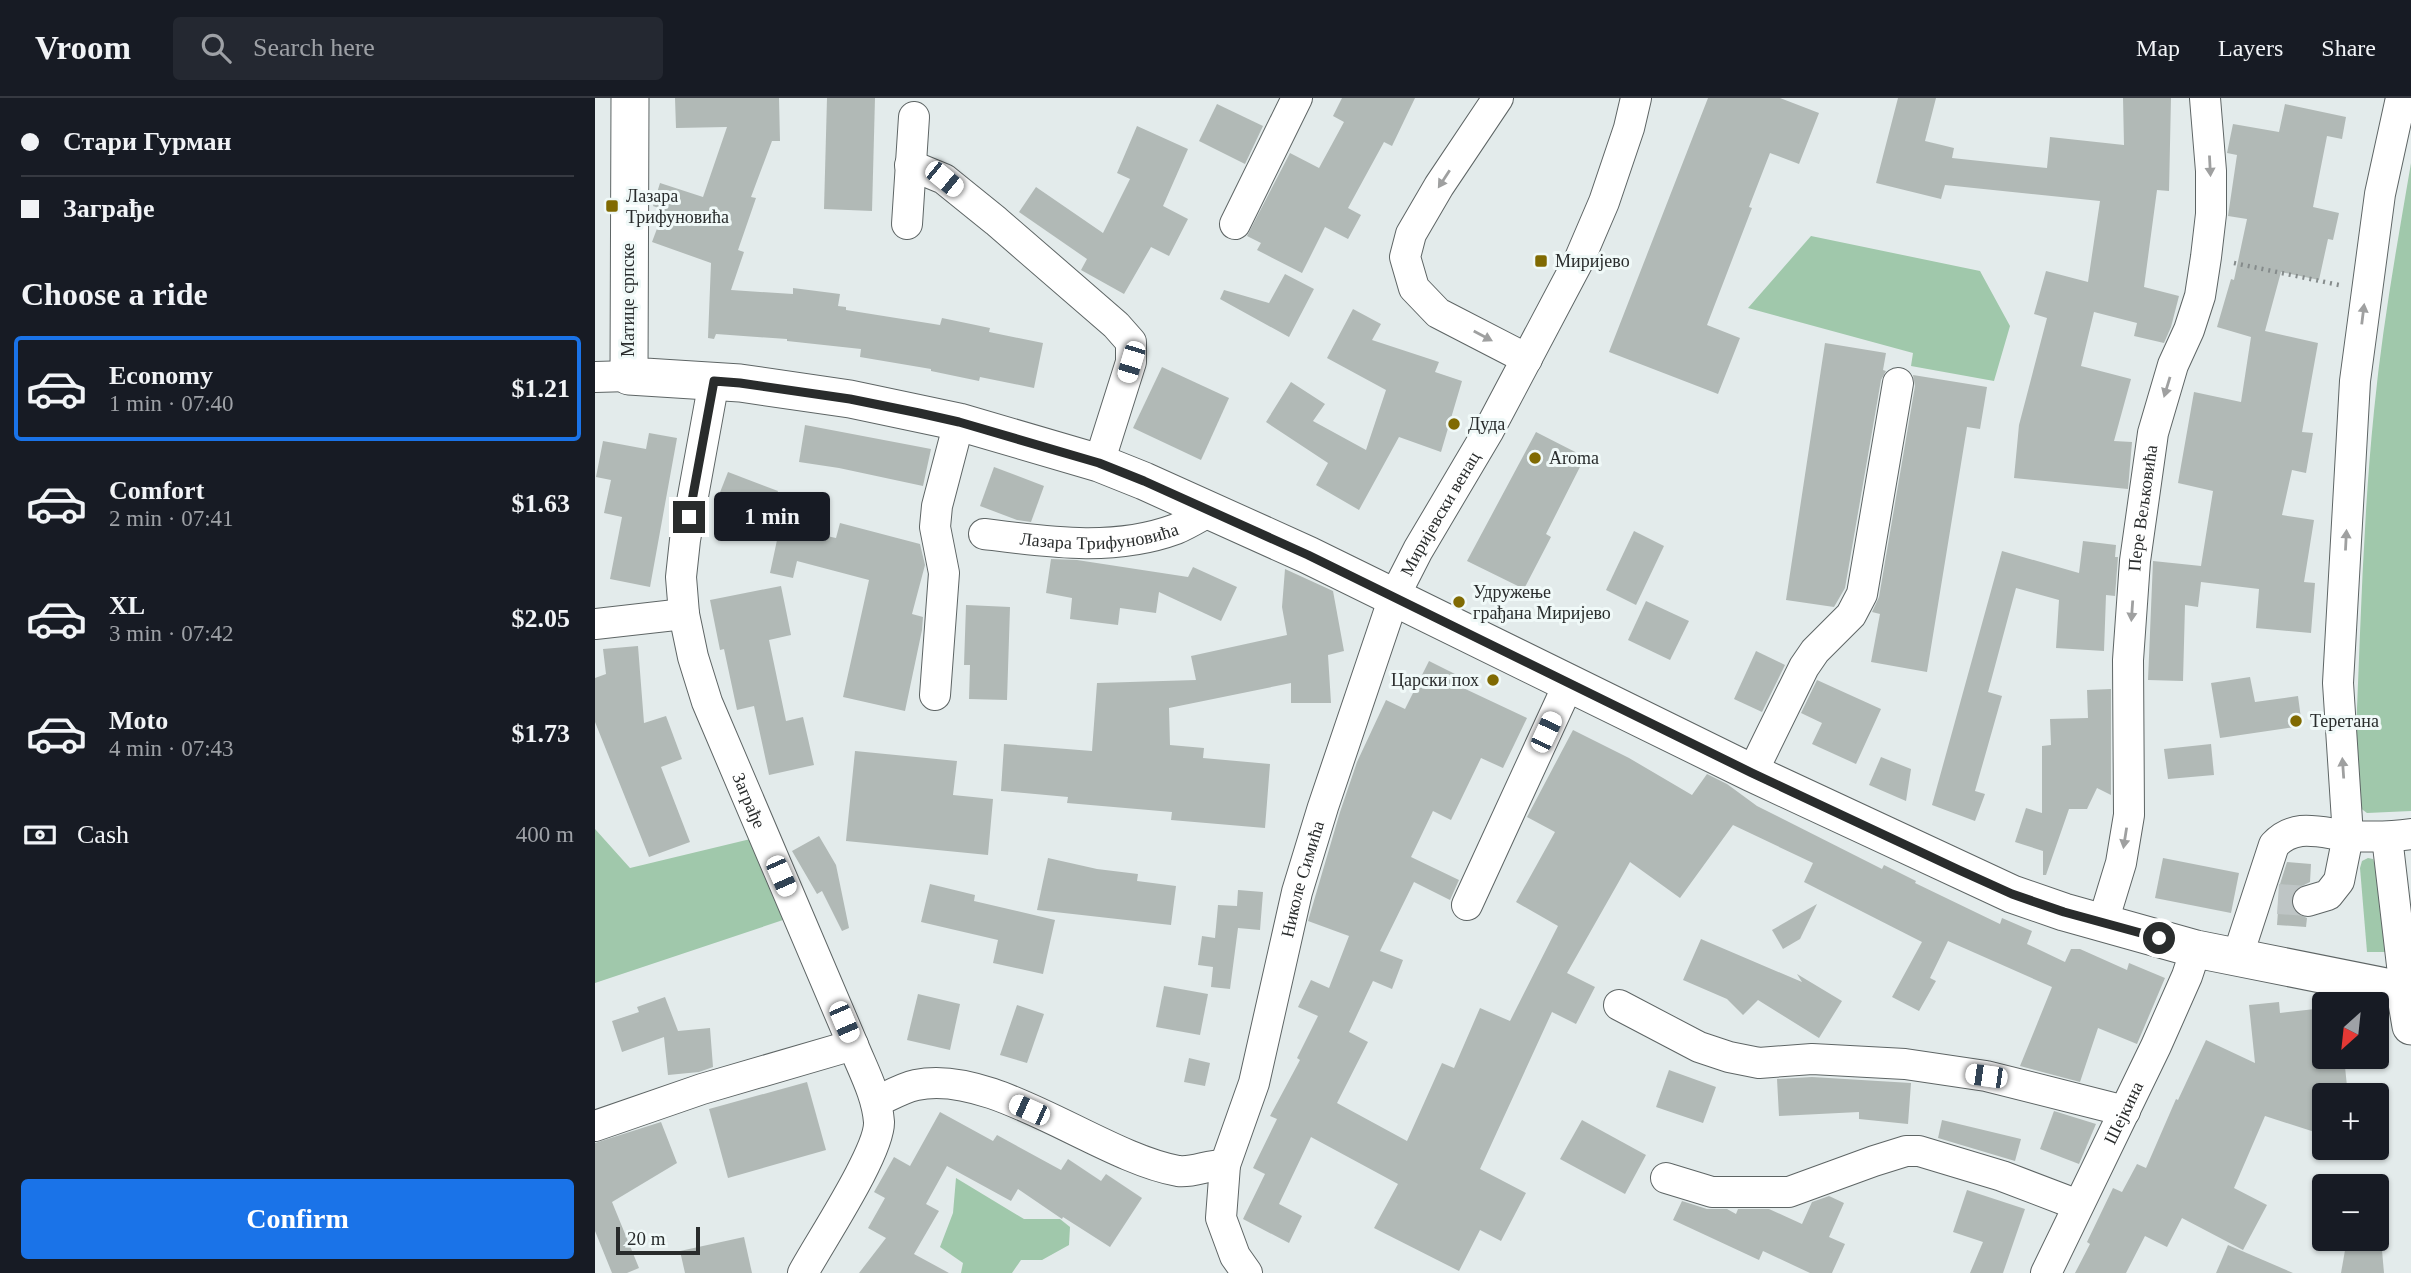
<!DOCTYPE html>
<html lang="en">
<head>
<meta charset="utf-8">
<style>
	body { margin:0; font-family:Georgia,serif; background:#242831; color:#f1f3f6; height:100vh; display:flex; flex-direction:column; font-size:26px; white-space:nowrap }
	* { box-sizing:border-box; margin:0 }
	p { font-size:23px; color:#9ea1a6 }
	.icon { flex:none; width:38px; height:38px; fill:none; stroke:currentColor; stroke-width:2; stroke-linecap:round; stroke-linejoin:round }
	.map { position:relative; flex:1; overflow:hidden }
	.sheet { display:flex; flex-direction:column; background:#171b24; width:595px }
	.sheet>* { flex:none }
	.top-card { display:grid; align-content:center; height:154px; padding:0 21px; background:#171b24 }
	.needle { width:46px; rotate:207deg }
	.tools { position:absolute; left:1717px; top:894px; display:grid; gap:14px }
	.tools a { display:grid; place-items:center; width:77px; height:77px; border-radius:7px; background:#171b24; box-shadow:0 2px 5px #0004; font-size:35px }
	.scale { position:absolute; left:21px; bottom:18px; width:84px; box-sizing:border-box; padding-left:7px; border:4px solid #292c2c; border-top:0; font-size:19px; line-height:24px; white-space:nowrap; color:#292c2c; -webkit-text-stroke:5px #f0f9f8; paint-order:stroke }
	.end { position:absolute; width:32px; height:32px; margin:-16px; border:9px solid #292c2c; background:#fff; box-shadow:0 0 0 4px #fff }
	.from { border-radius:50% }
	.bubble { position:absolute; height:49px; border-radius:7px; background:#171b24; box-shadow:0 2px 5px #0004; font-size:23px; font-weight:600; line-height:49px; text-align:center }
	.car { position:absolute; width:21px; height:42px; margin:-21px -10px; border-radius:9px; box-shadow:0 0 5px 2px #0007; background:linear-gradient(#fff 24%,#345 0 40%,#fff 0 76%,#345 0 86%,#fff 0) }
	.top-card b { display:flex; align-items:center; gap:24px; height:66px; font-size:26px }
	.top-card b+b { border-top:2px solid #363941 }
	.top-card i { width:18px; height:18px; background:#f1f3f6 }
	ul { padding:0; list-style:none }
	li { display:flex; align-items:center; gap:21px; height:105px; margin:0 14px 10px; padding:0 7px; border:4px solid transparent; border-radius:7px }
	li div { flex:1 }
	li b { display:block; font-size:26px }
	li em { font-style:normal; font-weight:600 }
	li.active { border-color:#1a73e8 }
	li>.icon { width:63px; height:63px; stroke-width:1.5 }
	h2 { padding:0 21px; font-size:32px; line-height:84px }
	.pay { display:flex; align-items:center; gap:18px; height:77px; padding:0 21px; font-size:26px }
	.pay p { margin-inline-start:auto }
	.cta { display:flex; gap:14px; margin-top:auto; padding:14px 21px }
	.cta a { flex:1; height:80px; border-radius:7px; background:#1a73e8; color:#fff; font-size:28px; font-weight:600; line-height:80px; text-align:center }
	header { display:flex; align-items:center; gap:42px; box-sizing:border-box; height:98px; padding:0 35px; background:#171b24; border-bottom:2px solid #363941 }
	header strong { font-size:33px }
	nav { display:flex; gap:38px; margin-inline-start:auto; font-size:24px }
	.search { width:490px; height:63px; background:#242831; display:flex; align-items:center; gap:18px; box-sizing:border-box; padding:0 24px; border-radius:7px; color:#9ea1a6; font-size:26px }
	main { display:flex; flex:1; min-height:0 }
	.map>svg:first-child { display:block }
</style>
</head>
<body>
<header>
<strong>Vroom</strong>
<div class="search"><svg class="icon" aria-label="search" viewBox="0 0 24 24"><circle cx="10" cy="10" r="6"/><path d="M15 15l6 6"/></svg>Search here</div>
<nav><a>Map</a><a>Layers</a><a>Share</a></nav>
</header>
<main>
<section class="sheet">
<div class="top-card">
<b><i class="from"></i>Стари Гурман</b>
<b><i></i>Заграђе</b>
</div>
<h2>Choose a ride</h2>
<ul>
<li class="active"><svg class="icon" aria-label="car" viewBox="0 0 24 24"><path d="M5 17H2v-5l4-1 3-4h7l3 4 3 1v5h-3M9 17h6M6 11h13"/><circle cx="7" cy="17" r="2"/><circle cx="17" cy="17" r="2"/></svg><div><b>Economy</b><p>1 min · 07:40</p></div><em>$1.21</em></li>
<li><svg class="icon" aria-label="car" viewBox="0 0 24 24"><path d="M5 17H2v-5l4-1 3-4h7l3 4 3 1v5h-3M9 17h6M6 11h13"/><circle cx="7" cy="17" r="2"/><circle cx="17" cy="17" r="2"/></svg><div><b>Comfort</b><p>2 min · 07:41</p></div><em>$1.63</em></li>
<li><svg class="icon" aria-label="car" viewBox="0 0 24 24"><path d="M5 17H2v-5l4-1 3-4h7l3 4 3 1v5h-3M9 17h6M6 11h13"/><circle cx="7" cy="17" r="2"/><circle cx="17" cy="17" r="2"/></svg><div><b>XL</b><p>3 min · 07:42</p></div><em>$2.05</em></li>
<li><svg class="icon" aria-label="car" viewBox="0 0 24 24"><path d="M5 17H2v-5l4-1 3-4h7l3 4 3 1v5h-3M9 17h6M6 11h13"/><circle cx="7" cy="17" r="2"/><circle cx="17" cy="17" r="2"/></svg><div><b>Moto</b><p>4 min · 07:43</p></div><em>$1.73</em></li>
</ul>
<div class="pay"><svg class="icon" aria-label="cash" viewBox="0 0 24 24"><path d="M3 7h18v10H3z"/><circle cx="12" cy="12" r="2"/></svg>Cash<p>400 m</p></div>
<div class="cta"><a>Confirm</a></div>
</section>
<div class="map">
<svg width="1816" height="1175" viewBox="0 0 1816 1175">
	<rect width="100%" height="100%" fill="#e3ebeb"/>
	<!-- green -->
	<g fill="#a0c8ab">
		<path d="M 1816,65 L 1816,713 L 1772,715 L 1764,709 L 1758,697 C 1765,569 1766,441 1779,313 C 1787,230 1802,147 1816,65 Z"/>
		<polygon points="1216,138 1385,173 1415,228 1399,283 1316,268 1318,255 1153,210"/>
		<polygon points="0,731 35,770 168,738 203,817 0,885"/>
		<polygon points="1773,760 1778,761 1780,767 1791,854 1772,854 1765,770 1767,763"/>
		<polygon points="361,1080 429,1121 465,1121 475,1129 474,1147 447,1162 426,1162 417,1175 366,1175 368,1165 345,1149 358,1115"/>
	</g>
	<!-- building -->
	<g fill="#b1b9b6">
		<polygon points="80,0 184,0 185,43 177,43 156,99 161,100 143,152 149,154 136,192 198,196 198,190 245,196 243,208 251,209 251,212 345,227 347,220 395,230 394,234 448,245 439,290 385,279 384,283 336,273 336,271 265,259 266,251 192,243 192,241 121,236 119,241 113,240 116,165 57,144 69,112 58,108 65,85 108,99 132,29 81,30"/>
		<polygon points="232,0 280,0 277,113 229,111"/>
		<polygon points="747,0 820,0 797,48 789,44 753,110 766,117 753,141 730,129 707,175 662,152 666,145 652,138 695,55 724,70 749,24 738,18"/>
		<polygon points="1113,0 1185,0 1224,15 1204,66 1175,55 1154,109 1157,110 1112,227 1145,240 1123,296 1014,254"/>
		<polygon points="1303,0 1341,0 1330,43 1359,50 1357,60 1452,70 1455,39 1529,47 1528,0 1576,0 1574,93 1562,92 1549,189 1584,198 1576,229 1569,245 1539,238 1542,225 1499,214 1486,268 1536,281 1519,343 1537,344 1533,391 1419,380 1424,327 1452,220 1439,216 1451,173 1493,184 1505,103 1350,87 1346,101 1281,85"/>
		<polygon points="622,6 668,28 650,66 604,43"/>
		<polygon points="1690,6 1751,19 1747,41 1732,38 1718,109 1744,115 1738,142 1733,141 1724,182 1686,174 1670,233 1723,245 1707,334 1718,335 1711,375 1697,372 1687,417 1719,422 1709,484 1720,485 1716,535 1661,530 1664,491 1606,484 1603,509 1590,507 1588,583 1553,582 1558,463 1606,468 1618,393 1583,385 1599,294 1646,304 1656,239 1622,229 1636,181 1639,182 1652,121 1633,118 1642,57 1632,55 1638,26 1684,34"/>
		<polygon points="542,28 593,51 568,108 593,121 574,158 556,149 529,196 486,172 492,161 424,114 441,89 508,135 535,81 522,75"/>
		<polygon points="690,176 719,191 694,239 625,201 629,192 674,205"/>
		<polygon points="758,211 786,226 777,242 844,264 840,274 867,283 846,354 804,339 764,412 721,387 733,365 671,324 696,284 730,306 718,323 771,352 791,292 732,260"/>
		<polygon points="1230,245 1291,255 1288,272 1291,273 1286,282 1250,490 1239,509 1191,502"/>
		<polygon points="567,269 634,300 606,362 538,330"/>
		<polygon points="1318,277 1392,289 1385,331 1372,329 1332,574 1276,564 1285,516 1277,514 1284,499 1320,288"/>
		<polygon points="210,327 336,351 328,388 244,370 204,364"/>
		<polygon points="941,334 990,359 951,436 956,439 929,491 872,463"/>
		<polygon points="54,335 82,340 55,489 15,481 27,419 9,415 16,382 1,379 8,343 51,351"/>
		<polygon points="399,369 449,388 436,424 422,422 385,408"/>
		<polygon points="133,374 183,393 172,422 122,402"/>
		<polygon points="245,425 325,446 330,467 317,516 328,519 327,532 310,613 248,599 274,482 202,463 198,480 175,475 185,428 241,440"/>
		<polygon points="1039,433 1069,448 1041,507 1011,492"/>
		<polygon points="1488,443 1521,447 1520,459 1523,459 1520,498 1511,497 1509,553 1461,550 1464,502 1421,490 1393,594 1407,598 1380,693 1390,696 1380,723 1337,707 1407,453 1484,475"/>
		<polygon points="456,461 482,462 593,479 598,469 642,489 626,523 564,494 561,515 525,510 523,527 475,521 477,500 451,495"/>
		<polygon points="690,471 738,493 749,553 733,557 736,605 696,605 696,585 574,610 575,647 609,650 608,660 675,666 670,730 576,722 577,714 472,705 473,699 406,693 409,646 497,653 502,585 601,582 596,558 692,537 687,509"/>
		<polygon points="186,488 196,537 174,542 191,623 208,619 219,667 174,677 159,608 142,612 129,551 125,552 115,502"/>
		<polygon points="1051,503 1094,523 1075,562 1033,542"/>
		<polygon points="371,507 415,509 412,602 374,601 375,567 369,567"/>
		<polygon points="43,548 49,625 71,618 87,661 66,669 95,744 54,759 0,624 0,580 11,576 8,551"/>
		<polygon points="1161,553 1190,567 1167,614 1139,601"/>
		<polygon points="834,563 868,580 864,588 932,620 908,670 886,660 856,722 838,713 816,759 864,782 855,802 819,784 785,853 808,862 797,891 778,883 754,934 773,944 742,1005 812,1043 847,965 859,970 885,910 915,923 963,828 921,804 960,734 932,719 978,632 1034,660 1097,697 1112,676 1132,686 1162,708 1287,771 1289,767 1321,783 1320,785 1405,826 1407,820 1437,833 1432,846 1470,864 1476,851 1485,851 1532,872 1534,865 1570,880 1542,946 1503,930 1485,984 1425,968 1457,889 1353,843 1335,880 1341,883 1324,913 1297,899 1327,844 1209,784 1218,765 1138,727 1085,800 1035,764 972,875 1000,889 981,926 957,914 885,1071 931,1095 906,1143 885,1132 864,1173 779,1130 803,1086 716,1039 684,1106 707,1118 694,1145 648,1121 670,1076 658,1070 682,1021 675,1018 705,962 702,960 723,918 703,909 716,882 734,890 754,838 713,823 745,714 762,664 791,602 810,611"/>
		<polygon points="1655,579 1660,604 1703,598 1707,628 1625,640 1616,585"/>
		<polygon points="1222,582 1286,611 1261,666 1217,646 1227,625 1206,615"/>
		<polygon points="1516,591 1516,697 1502,690 1492,711 1474,711 1451,777 1448,777 1448,753 1420,744 1431,710 1447,715 1447,648 1456,647 1455,621 1493,620 1492,592"/>
		<polygon points="1616,646 1619,677 1573,681 1569,651"/>
		<polygon points="260,653 362,663 358,697 398,701 393,757 251,743"/>
		<polygon points="1286,659 1316,671 1311,703 1274,687"/>
		<polygon points="224,738 241,767 254,830 247,833 227,793 222,796 197,753"/>
		<polygon points="453,760 502,771 543,776 542,783 581,788 576,827 442,812"/>
		<polygon points="1568,760 1644,775 1636,815 1560,800"/>
		<polygon points="1692,764 1716,766 1715,784 1701,791 1696,800 1697,809 1701,815 1712,820 1711,829 1682,827 1685,786"/>
		<polygon points="335,786 380,797 379,803 460,822 448,876 398,865 403,842 326,824"/>
		<polygon points="643,792 668,794 665,832 643,830 635,891 616,889 618,869 603,867 607,838 620,840 623,807 642,808"/>
		<polygon points="1222,806 1205,841 1188,851 1177,832"/>
		<polygon points="1106,841 1207,884 1202,876 1247,903 1224,940 1163,902 1148,917 1132,901 1088,882"/>
		<polygon points="569,888 613,896 605,937 561,929"/>
		<polygon points="323,896 365,906 355,952 312,942"/>
		<polygon points="70,899 83,933 115,930 118,969 104,974 73,977 69,939 27,954 17,923 44,914 42,909"/>
		<polygon points="1684,904 1685,915 1729,910 1729,959 1749,959 1753,998 1729,998 1729,1037 1670,1018 1639,1090 1672,1107 1648,1152 1587,1120 1572,1149 1550,1138 1531,1175 1480,1175 1495,1146 1492,1144 1518,1090 1527,1094 1542,1066 1551,1070 1581,1001 1583,1002 1611,942 1660,965 1654,907"/>
		<polygon points="422,907 449,916 432,965 405,957"/>
		<polygon points="594,960 615,965 610,988 589,984"/>
		<polygon points="1074,972 1121,989 1108,1025 1061,1009"/>
		<polygon points="1217,979 1316,985 1313,1026 1264,1021 1264,1014 1184,1018 1182,981"/>
		<polygon points="212,984 231,1052 133,1080 114,1011"/>
		<polygon points="1459,1013 1501,1026 1484,1066 1445,1051"/>
		<polygon points="345,1014 398,1043 402,1037 466,1072 473,1061 506,1083 511,1076 547,1100 515,1149 468,1119 467,1121 423,1091 416,1103 352,1068 331,1106 344,1113 319,1156 354,1175 264,1175 291,1140 273,1130 290,1100 279,1094 299,1059 315,1068"/>
		<polygon points="987,1022 1051,1057 1030,1096 965,1061"/>
		<polygon points="1347,1022 1426,1041 1420,1063 1343,1040"/>
		<polygon points="66,1024 82,1065 17,1104 44,1170 32,1175 17,1175 0,1133 0,1045"/>
		<polygon points="1372,1092 1430,1111 1408,1175 1375,1175 1388,1144 1358,1134"/>
		<polygon points="1234,1098 1249,1105 1234,1139 1250,1146 1237,1175 1215,1175 1168,1153 1164,1162 1078,1122 1087,1103 1112,1111 1132,1111 1141,1116 1143,1111 1174,1111 1207,1126 1217,1104"/>
		<polygon points="149,1139 157,1175 90,1175 85,1153"/>
		<polygon points="1752,1141 1786,1141 1789,1175 1746,1175"/>
		<polygon points="1633,1147 1698,1175 1621,1175"/>
	</g>
	<g fill="none" stroke-linecap="round" stroke-linejoin="round">
		<!-- minor-tunnel -->
		<polyline stroke="#bec5c5" stroke-width="30" stroke-dasharray="30 15" stroke-linecap="butt" points="1683,801 1713,803"/>
		<!-- minor casing -->
		<g stroke="#5e6565" stroke-width="32">
			<g id="minor">
				<polyline points="903,0 844,88 816,136 810,159 819,190 843,215 932,261"/>
				<polyline points="315,67 349,81 401,123 521,227 536,244 536,264 504,365"/>
				<polyline points="312,126 319,19"/>
				<polyline points="640,126 702,0"/>
				<polyline points="0,279 34,278"/>
				<path id="s1" d="M 119,283 L 90,442 L 86,479 L 89,516 L 98,559 L 112,604 L 258,947 C 268,972 282,997 284,1024 C 285,1054 224,1145 208,1175"/>
				<path id="s2" d="M 389,436 C 453,444 519,454 581,431 C 593,426 604,419 615,413"/>
				<polyline points="0,526 89,516"/>
				<polyline points="340,597 349,475 340,429 342,408 364,324"/>
				<polyline points="1157,675 1209,569 1220,553 1256,517 1267,496 1303,285"/>
				<polyline points="1792,739 1810,893"/>
				<polyline points="1713,803 1733,797 1744,783 1753,738 1743,585 1760,283 1785,96 1806,0"/>
				<polyline points="872,807 974,585"/>
				<path id="s3" d="M 1508,824 L 1526,765 L 1534,717 L 1533,562 L 1540,463 L 1558,335 L 1578,267 L 1594,232 L 1605,198 L 1611,159 L 1616,116 L 1616,73 L 1610,0"/>
				<path d="M 1642,860 L 1679,747 C 1701,723 1728,736 1756,738 C 1777,739 1796,739 1816,736"/>
				<polyline points="1024,907 1104,949 1134,959 1164,965 1217,961 1310,966 1391,978 1530,1013"/>
				<path d="M 281,1004 C 294,998 307,990 321,987 C 398,970 505,1059 583,1073 C 599,1075 614,1066 630,1067"/>
				<polyline points="0,1028 107,991 258,947"/>
				<polyline points="1071,1080 1117,1094 1194,1094 1279,1063 1311,1053 1324,1053 1407,1078 1483,1107"/>
				<path id="s4" d="M 652,1175 L 640,1158 L 626,1120 L 630,1067 L 659,985 L 702,794 L 728,709 L 799,499 L 823,452 L 894,332 L 985,160 L 1009,104 L 1034,30 L 1041,0"/>
				<path id="s5" d="M 1451,1175 L 1561,948 L 1592,878 L 1601,851"/>
			</g>
		</g>
		<!-- major casing -->
		<g stroke="#5e6565" stroke-width="39">
			<g id="major">
				<polyline points="35,0 34,278 145,285 255,301 364,324 504,365 549,383 713,457 1157,675 1417,796 1469,814 1601,851 1816,894"/>
				<polyline points="1810,893 1816,928"/>
			</g>
		</g>
		<!-- path -->
		<polyline stroke="#858b8b" stroke-width="4.5" stroke-dasharray="2 5" stroke-linecap="butt" points="1639,165 1744,187"/>
		<!-- minor -->
		<use href="#minor" stroke="#fff" stroke-width="30"/>
		<!-- major -->
		<use href="#major" stroke="#fff" stroke-width="37"/>
	</g>
	<!-- one-way arrows -->
	<defs><path id="oneway-solid" d="M-6-.8H1V-3.2L6.5 0L1 3.2V.8H-6Z" transform="scale(1.75)"/></defs>
	<g fill="#9fa0a0">
		<use href="#oneway-solid" transform="translate(1615 68) rotate(87)"/>
		<use href="#oneway-solid" transform="translate(849 81) rotate(123)"/>
		<use href="#oneway-solid" transform="translate(1768 216) rotate(-83)"/>
		<use href="#oneway-solid" transform="translate(888 238) rotate(28)"/>
		<use href="#oneway-solid" transform="translate(1572 289) rotate(107)"/>
		<use href="#oneway-solid" transform="translate(1751 442) rotate(-87)"/>
		<use href="#oneway-solid" transform="translate(1537 513) rotate(94)"/>
		<use href="#oneway-solid" transform="translate(1748 670) rotate(-94)"/>
		<use href="#oneway-solid" transform="translate(1530 740) rotate(99)"/>
	</g>
	<g fill="none" stroke-linecap="round" stroke-linejoin="round">
		<!-- route -->
		<polyline stroke="#292c2c" stroke-width="9" points="94,419 119,283 145,285 255,301 324,315 364,324 504,365 549,383 713,457 1157,675 1364,772 1417,796 1469,814 1564,840"/>
	</g>
	<!-- markers -->
	<g fill="#806a02" stroke="#f0f9f8" stroke-width="2.5">
		<rect x="10" y="101" width="14" height="14" rx="3.5"/>
		<rect x="939" y="156" width="14" height="14" rx="3.5"/>
		<circle cx="859" cy="326" r="7"/>
		<circle cx="940" cy="360" r="7"/>
		<circle cx="864" cy="504" r="7"/>
		<circle cx="898" cy="582" r="7"/>
		<circle cx="1701" cy="623" r="7"/>
	</g>
	<g text-anchor="middle" stroke-width="6" stroke-linejoin="round" paint-order="stroke">
		<!-- poi labels -->
		<g font-size="18" fill="#292c2c" stroke="#f0f9f8" text-anchor="start">
			<text x="31" y="104">Лазара<tspan x="31" dy="21">Трифуновића</tspan></text>
			<text x="960" y="169">Миријево</text>
			<text x="873" y="332">Дуда</text>
			<text x="954" y="366">Aroma</text>
			<text x="878" y="500">Удружење<tspan x="878" dy="21">грађана Миријево</tspan></text>
			<text x="884" y="588" text-anchor="end">Царски пох</text>
			<text x="1715" y="629">Теретана</text>
		</g>
		<!-- street labels -->
		<g font-size="18" fill="#292c2c" stroke="#f0f9f8">
			<text transform="translate(33 202) rotate(-90)" y="6">Матице српске</text>
			<text dy="6" stroke="none"><textPath href="#s3" startOffset="418">Пере Вељковића</textPath></text>
			<text dy="6" stroke="none"><textPath href="#s4" startOffset="803">Миријевски венац</textPath></text>
			<text dy="6" stroke="none"><textPath href="#s2" startOffset="116">Лазара Трифуновића</textPath></text>
			<text dy="6" stroke="none"><textPath href="#s1" startOffset="434">Заграђе</textPath></text>
			<text dy="6" stroke="none"><textPath href="#s4" startOffset="411">Николе Симића</textPath></text>
			<text dy="6" stroke="none"><textPath href="#s5" startOffset="178">Шејкина</textPath></text>
		</g>
	</g>
</svg>
<div class="tools">
<a><svg class="needle" viewBox="-14 -14 28 28"><path d="M0-13l5 13h-10z" fill="#e53935"/><path d="M0 13l5-13h-10z" fill="#9ea1a6"/></svg></a>
<a>+</a>
<a>−</a>
</div>
<div class="scale">20 m</div>
<i class="end from" style="left:1564px;top:840px"></i>
<i class="end" style="left:94px;top:419px"></i>
<div class="bubble" style="left:119px;top:394px;width:116px">1 min</div>
<i class="car" style="left:349px;top:81px;rotate:129deg"></i>
<i class="car" style="left:536px;top:264px;rotate:197deg"></i>
<i class="car" style="left:951px;top:634px;rotate:25deg"></i>
<i class="car" style="left:186px;top:778px;rotate:156deg"></i>
<i class="car" style="left:249px;top:924px;rotate:157deg"></i>
<i class="car" style="left:1391px;top:978px;rotate:278deg"></i>
<i class="car" style="left:434px;top:1012px;rotate:294deg"></i>
</div>
</main>
</body>
</html>
